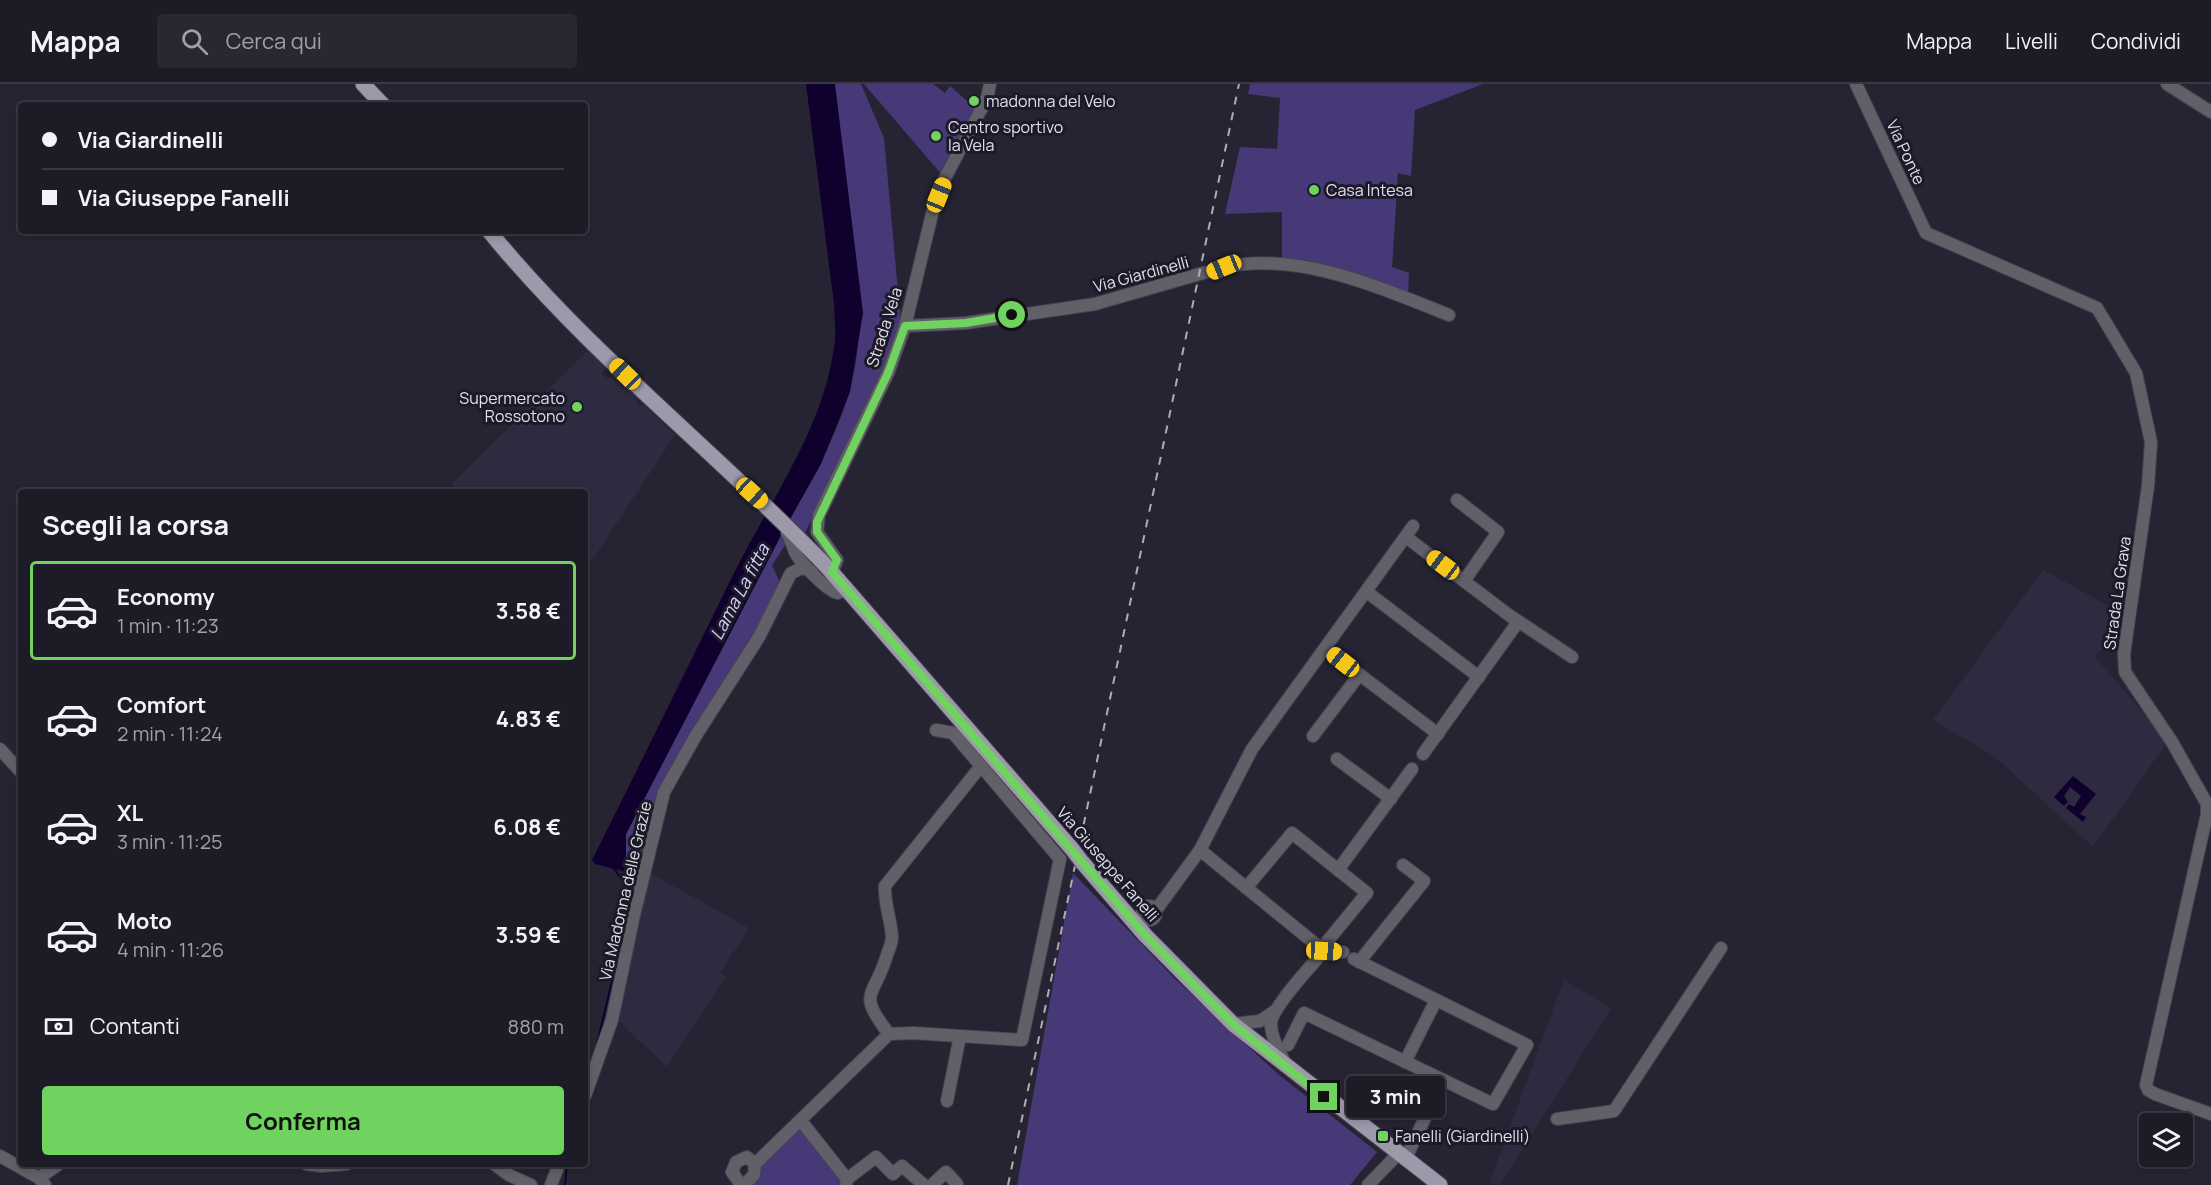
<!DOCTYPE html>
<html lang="it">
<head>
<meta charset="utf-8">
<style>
	body { margin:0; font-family:Manrope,sans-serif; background:#292832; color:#f1f3f6; height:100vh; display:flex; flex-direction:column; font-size:22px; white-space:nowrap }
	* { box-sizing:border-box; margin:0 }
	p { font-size:20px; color:#a0a1a7 }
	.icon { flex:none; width:33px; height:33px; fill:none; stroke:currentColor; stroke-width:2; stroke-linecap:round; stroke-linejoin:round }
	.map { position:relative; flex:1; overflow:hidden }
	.drawer { position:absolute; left:18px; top:405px; width:570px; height:678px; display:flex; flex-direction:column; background:#1c1b26; border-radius:6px; box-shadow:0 3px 9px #0003,0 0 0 2px #3a3943 }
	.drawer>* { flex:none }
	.guide { position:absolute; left:18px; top:18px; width:570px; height:132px; border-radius:6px; box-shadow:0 3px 9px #0003,0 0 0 2px #3a3943; display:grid; align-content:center; height:132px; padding:0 24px; background:#1c1b26 }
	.buttons { position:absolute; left:2139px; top:1029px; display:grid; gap:12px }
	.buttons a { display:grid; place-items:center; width:54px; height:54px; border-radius:6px; background:#1c1b26; box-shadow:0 3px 9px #0003,0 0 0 2px #3a3943; font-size:30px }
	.end { position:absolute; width:27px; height:27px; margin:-14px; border:8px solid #70d35f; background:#111; box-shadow:0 0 0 3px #111 }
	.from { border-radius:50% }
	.bubble { position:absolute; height:42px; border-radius:6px; background:#1c1b26; box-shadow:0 3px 9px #0003,0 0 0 2px #3a3943; font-size:20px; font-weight:700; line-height:42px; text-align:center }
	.car { position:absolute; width:18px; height:36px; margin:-18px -9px; border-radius:8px; box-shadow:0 0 4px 2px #0007; background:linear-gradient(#f5c518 24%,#345 0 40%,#f5c518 0 76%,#345 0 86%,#f5c518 0) }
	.guide b { display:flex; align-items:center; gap:21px; height:57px; font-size:22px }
	.guide b+b { border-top:2px solid #3a3943 }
	.guide i { width:15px; height:15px; background:#f1f3f6 }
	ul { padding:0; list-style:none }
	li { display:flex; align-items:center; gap:18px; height:99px; margin:0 12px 9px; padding:0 12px; border:3px solid transparent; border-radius:6px }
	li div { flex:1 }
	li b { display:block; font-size:22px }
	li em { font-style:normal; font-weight:700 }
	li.on { border-color:#70d35f }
	li>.icon { width:54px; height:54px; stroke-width:1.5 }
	h2 { padding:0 24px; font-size:27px; line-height:72px }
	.pay { display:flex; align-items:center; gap:15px; height:66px; padding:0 24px; font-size:22px }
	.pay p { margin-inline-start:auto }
	.primary-button { display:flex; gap:12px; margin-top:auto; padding:12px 24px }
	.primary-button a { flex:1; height:69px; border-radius:6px; background:#70d35f; color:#111; font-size:24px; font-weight:700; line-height:69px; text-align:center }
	header { display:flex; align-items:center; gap:36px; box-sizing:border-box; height:84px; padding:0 30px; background:#1c1b26; border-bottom:2px solid #3a3943 }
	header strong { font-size:28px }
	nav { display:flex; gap:33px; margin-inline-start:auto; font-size:21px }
	.search { width:420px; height:54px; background:#292832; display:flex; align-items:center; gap:15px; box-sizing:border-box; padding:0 21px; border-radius:6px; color:#a0a1a7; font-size:22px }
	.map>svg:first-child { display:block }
</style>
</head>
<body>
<header>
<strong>Mappa</strong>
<div class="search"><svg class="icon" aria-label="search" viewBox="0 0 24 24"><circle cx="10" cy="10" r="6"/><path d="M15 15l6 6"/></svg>Cerca qui</div>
<nav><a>Mappa</a><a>Livelli</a><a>Condividi</a></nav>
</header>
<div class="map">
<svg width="2211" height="1101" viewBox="0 0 2211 1101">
	<rect width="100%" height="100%" fill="#262432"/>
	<!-- built -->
	<g fill="#2e2b40">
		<polygon points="588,266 606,283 602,289 607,295 614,291 638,315 636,319 639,322 643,320 675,351 585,487 585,408 460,408 451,400"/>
		<polygon points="2043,486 2125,531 2122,548 2094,572 2168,657 2093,763 1994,672 1933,636"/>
		<polygon points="648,788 749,844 720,889 726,892 667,983 619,937 634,845"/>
		<polygon points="1564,896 1611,924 1500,1101 1495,1101 1490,1097"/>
	</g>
	<!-- green -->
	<g fill="#473978">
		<path d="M 834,0 L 861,0 L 884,54 L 901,240 L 882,291 L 805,449 L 790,435 C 821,380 854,322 858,258 Z"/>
		<polygon points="864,0 933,0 945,9 950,2 976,25 943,92"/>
		<polygon points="1250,0 1483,0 1415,26 1411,92 1398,89 1392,183 1409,189 1408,213 1282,179 1282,128 1225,130 1240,63 1277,65 1280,14 1248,10"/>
		<polygon points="783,448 789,455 772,481 781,501 756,551 661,705 639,791 626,788 626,750"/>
		<polygon points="1073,789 1175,895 1278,990 1377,1068 1350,1101 1017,1101"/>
		<polygon points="800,1042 841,1096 842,1101 748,1101 761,1089 760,1081"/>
	</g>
	<!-- water -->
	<g fill="#0f002e">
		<path d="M 806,0 L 835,0 L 863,229 L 850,308 L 821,380 L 781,451 L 626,750 L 626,788 L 595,780 L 592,776 C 640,680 687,585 734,489 C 771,415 826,341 835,256 C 836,244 834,232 834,220 Z"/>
		<polygon points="2073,692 2096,710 2080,730 2086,733 2083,738 2066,724 2069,720 2074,723 2081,712 2070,703 2064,712 2068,718 2064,722 2054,713"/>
	</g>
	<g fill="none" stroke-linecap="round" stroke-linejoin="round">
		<!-- stream -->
		<g stroke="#0f002e" stroke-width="2">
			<polyline points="597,960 622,855 630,807 613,783"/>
			<polyline points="565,1101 567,1080"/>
		</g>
		<!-- minor casing -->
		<g stroke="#44424f" stroke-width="14">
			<g id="minor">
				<polyline points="1856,0 1926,149 2097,224 2136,289 2151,358 2148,402 2124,570 2125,588 2172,658 2207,720 2207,730 2146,1001 2148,1006 2155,1010 2211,1030"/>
				<polyline points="2167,0 2211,28"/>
				<path d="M 905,242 L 966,239 L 1095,220 L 1224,183 C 1300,167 1380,204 1449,231"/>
				<polyline points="1457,416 1498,448 1464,497"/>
				<path d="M 787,449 C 792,456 792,463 796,470 C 802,480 828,508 838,509 L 846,504"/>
				<polyline points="1406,453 1518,538 1423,670"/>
				<polyline points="832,488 837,476 817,448 819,431 888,289 905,242 933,126 944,96 987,14 990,0"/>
				<polyline points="1367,508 1479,593"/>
				<polyline points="1512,533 1572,573"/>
				<polyline points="1326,565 1438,650"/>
				<polyline points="1313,652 1359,591"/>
				<polyline points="0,665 21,688"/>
				<polyline points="1337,675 1391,715"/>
				<polyline points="1338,786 1412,685"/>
				<polyline points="1246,804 1292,749 1367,809 1321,865"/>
				<circle cx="1149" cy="829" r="7"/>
				<polyline points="1156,826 1200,766"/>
				<polyline points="1343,868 1324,867 1200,766 1252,665 1413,442"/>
				<polyline points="1359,878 1424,797 1403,781"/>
				<polyline points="1233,940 1260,937 1275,927"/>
				<path d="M 889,950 C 856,907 874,915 887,871 C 889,865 892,859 892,853 C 891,835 884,820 885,802 L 981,682 L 953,649 L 936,646"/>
				<polyline points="1288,961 1304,929 1493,1020 1527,961 1354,875"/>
				<polyline points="1405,978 1436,916"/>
				<path d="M 1286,981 C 1280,968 1271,954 1271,940 C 1271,924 1312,881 1324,867"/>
				<polyline points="585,1012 612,936 634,831 664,708 695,653 759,553 791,489 802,484 811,487"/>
				<polyline points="947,1017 960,952"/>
				<polyline points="1557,1035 1614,1027 1721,864"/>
				<polyline points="801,1037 847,1095 846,1101"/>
				<polyline points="0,1072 39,1094 45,1101"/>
				<polyline points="1405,1076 1443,996"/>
				<polyline points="306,1080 322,1082 347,1080"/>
				<polyline points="494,1080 509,1091 531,1101"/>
				<polyline points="39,1094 59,1080"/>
				<polyline points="847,1095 876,1073 893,1090 902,1082 924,1101"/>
				<polyline points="551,1101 559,1080"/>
				<polyline points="741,1101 732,1088 736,1078 747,1073 755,1080 889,950 913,949 1022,956 1060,775 981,682"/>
				<polyline points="744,1101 754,1091 755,1080"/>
				<polyline points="932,1101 946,1088 957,1100"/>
				<polyline points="1368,1101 1398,1070"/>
			</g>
		</g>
		<!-- major casing -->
		<g stroke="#44424f" stroke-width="17">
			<g id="major">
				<polyline points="363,0 383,21"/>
				<path d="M 489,147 C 590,271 718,369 828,484 L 1072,765"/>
				<polyline points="1082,778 1145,851 1233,940 1440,1101"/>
			</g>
		</g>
		<!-- minor -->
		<use href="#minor" stroke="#616068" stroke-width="12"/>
		<!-- major -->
		<use href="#major" stroke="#9c9aaa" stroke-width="15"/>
		<!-- rail -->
		<polyline stroke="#adacb7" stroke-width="2" stroke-dasharray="8 8" stroke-linecap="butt" points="1008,1101 1239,0"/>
		<!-- major-bridge casing -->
		<g stroke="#44424f" stroke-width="17" stroke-linecap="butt">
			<polyline id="major-bridge" points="1072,765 1082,778"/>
		</g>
		<!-- major-bridge -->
		<use href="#major-bridge" stroke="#9c9aaa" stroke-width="15"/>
	</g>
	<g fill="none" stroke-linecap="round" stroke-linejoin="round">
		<!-- route -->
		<polyline stroke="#70d35f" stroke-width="8" points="1012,231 966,239 905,242 888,289 817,438 817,448 837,476 832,488 1145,851 1233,940 1324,1013"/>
	</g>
	<!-- markers -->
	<g fill="#70d35f" stroke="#1c1a28" stroke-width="2">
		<circle cx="974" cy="17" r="6"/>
		<circle cx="936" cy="52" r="6"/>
		<circle cx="1314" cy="106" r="6"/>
		<circle cx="577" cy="323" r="6"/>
		<rect x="1377" y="1046" width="12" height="12" rx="3"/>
	</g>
	<g text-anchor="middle" stroke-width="6" stroke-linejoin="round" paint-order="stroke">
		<!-- poi labels -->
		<g font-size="16" fill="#e0dfe9" stroke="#1c1a28" text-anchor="start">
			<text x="986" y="23">madonna del Velo</text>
			<text x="948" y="49">Centro sportivo<tspan x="948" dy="18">la Vela</tspan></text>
			<text x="1326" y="112">Casa Intesa</text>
			<text x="565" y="320" text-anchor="end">Supermercato<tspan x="565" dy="18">Rossotono</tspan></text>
			<text x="1395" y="1058">Fanelli (Giardinelli)</text>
		</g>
		<!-- street labels -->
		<g font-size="16" fill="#e0dfe9" stroke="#1c1a28">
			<text transform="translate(1906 68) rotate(65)" y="6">Via Ponte</text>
			<text transform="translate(1141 190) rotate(-15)" y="6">Via Giardinelli</text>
			<text transform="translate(884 243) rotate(-72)" y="6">Strada Vela</text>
			<text transform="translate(2117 509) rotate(-82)" y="6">Strada La Grava</text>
			<text transform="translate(1108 780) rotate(49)" y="6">Via Giuseppe Fanelli</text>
			<text transform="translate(625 807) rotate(-77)" y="6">Via Madonna delle Grazie</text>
		</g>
		<!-- water labels -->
		<g font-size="18" font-style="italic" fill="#d5d0fb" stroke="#1c1a28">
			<text transform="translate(740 508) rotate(-62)" y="6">Lama La fitta</text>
		</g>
	</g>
</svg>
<div class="buttons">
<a><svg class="icon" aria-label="layers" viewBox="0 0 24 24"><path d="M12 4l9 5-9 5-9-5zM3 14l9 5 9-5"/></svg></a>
</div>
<i class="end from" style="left:1012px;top:231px"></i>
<i class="end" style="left:1324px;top:1013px"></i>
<div class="bubble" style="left:1346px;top:992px;width:99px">3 min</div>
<i class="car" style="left:939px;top:111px;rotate:22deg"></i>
<i class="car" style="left:1224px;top:183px;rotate:248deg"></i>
<i class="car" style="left:625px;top:290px;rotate:314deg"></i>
<i class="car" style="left:752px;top:409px;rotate:132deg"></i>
<i class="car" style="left:1443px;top:481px;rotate:307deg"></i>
<i class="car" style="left:1343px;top:578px;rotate:308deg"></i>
<i class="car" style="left:1324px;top:867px;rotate:93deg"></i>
<div class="guide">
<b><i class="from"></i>Via Giardinelli</b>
<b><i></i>Via Giuseppe Fanelli</b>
</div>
<section class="drawer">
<h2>Scegli la corsa</h2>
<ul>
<li class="on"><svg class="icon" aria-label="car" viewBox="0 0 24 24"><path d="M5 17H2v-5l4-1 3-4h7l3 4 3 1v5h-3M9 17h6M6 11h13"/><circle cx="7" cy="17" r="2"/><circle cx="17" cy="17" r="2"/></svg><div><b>Economy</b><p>1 min · 11:23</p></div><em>3.58 €</em></li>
<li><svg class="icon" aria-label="car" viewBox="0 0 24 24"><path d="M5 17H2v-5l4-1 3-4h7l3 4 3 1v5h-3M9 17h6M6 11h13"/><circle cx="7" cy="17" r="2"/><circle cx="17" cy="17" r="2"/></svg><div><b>Comfort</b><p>2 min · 11:24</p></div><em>4.83 €</em></li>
<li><svg class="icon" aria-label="car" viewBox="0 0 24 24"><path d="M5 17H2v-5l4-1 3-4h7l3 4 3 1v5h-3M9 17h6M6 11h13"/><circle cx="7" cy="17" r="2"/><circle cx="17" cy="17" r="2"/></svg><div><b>XL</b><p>3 min · 11:25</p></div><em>6.08 €</em></li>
<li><svg class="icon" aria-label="car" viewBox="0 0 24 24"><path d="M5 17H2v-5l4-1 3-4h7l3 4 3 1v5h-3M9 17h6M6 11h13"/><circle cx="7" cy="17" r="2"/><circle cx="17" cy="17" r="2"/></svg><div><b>Moto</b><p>4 min · 11:26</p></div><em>3.59 €</em></li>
</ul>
<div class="pay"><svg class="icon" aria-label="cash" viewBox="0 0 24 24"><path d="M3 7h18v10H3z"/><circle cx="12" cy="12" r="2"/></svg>Contanti<p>880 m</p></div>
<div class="primary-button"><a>Conferma</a></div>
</section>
</div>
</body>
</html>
